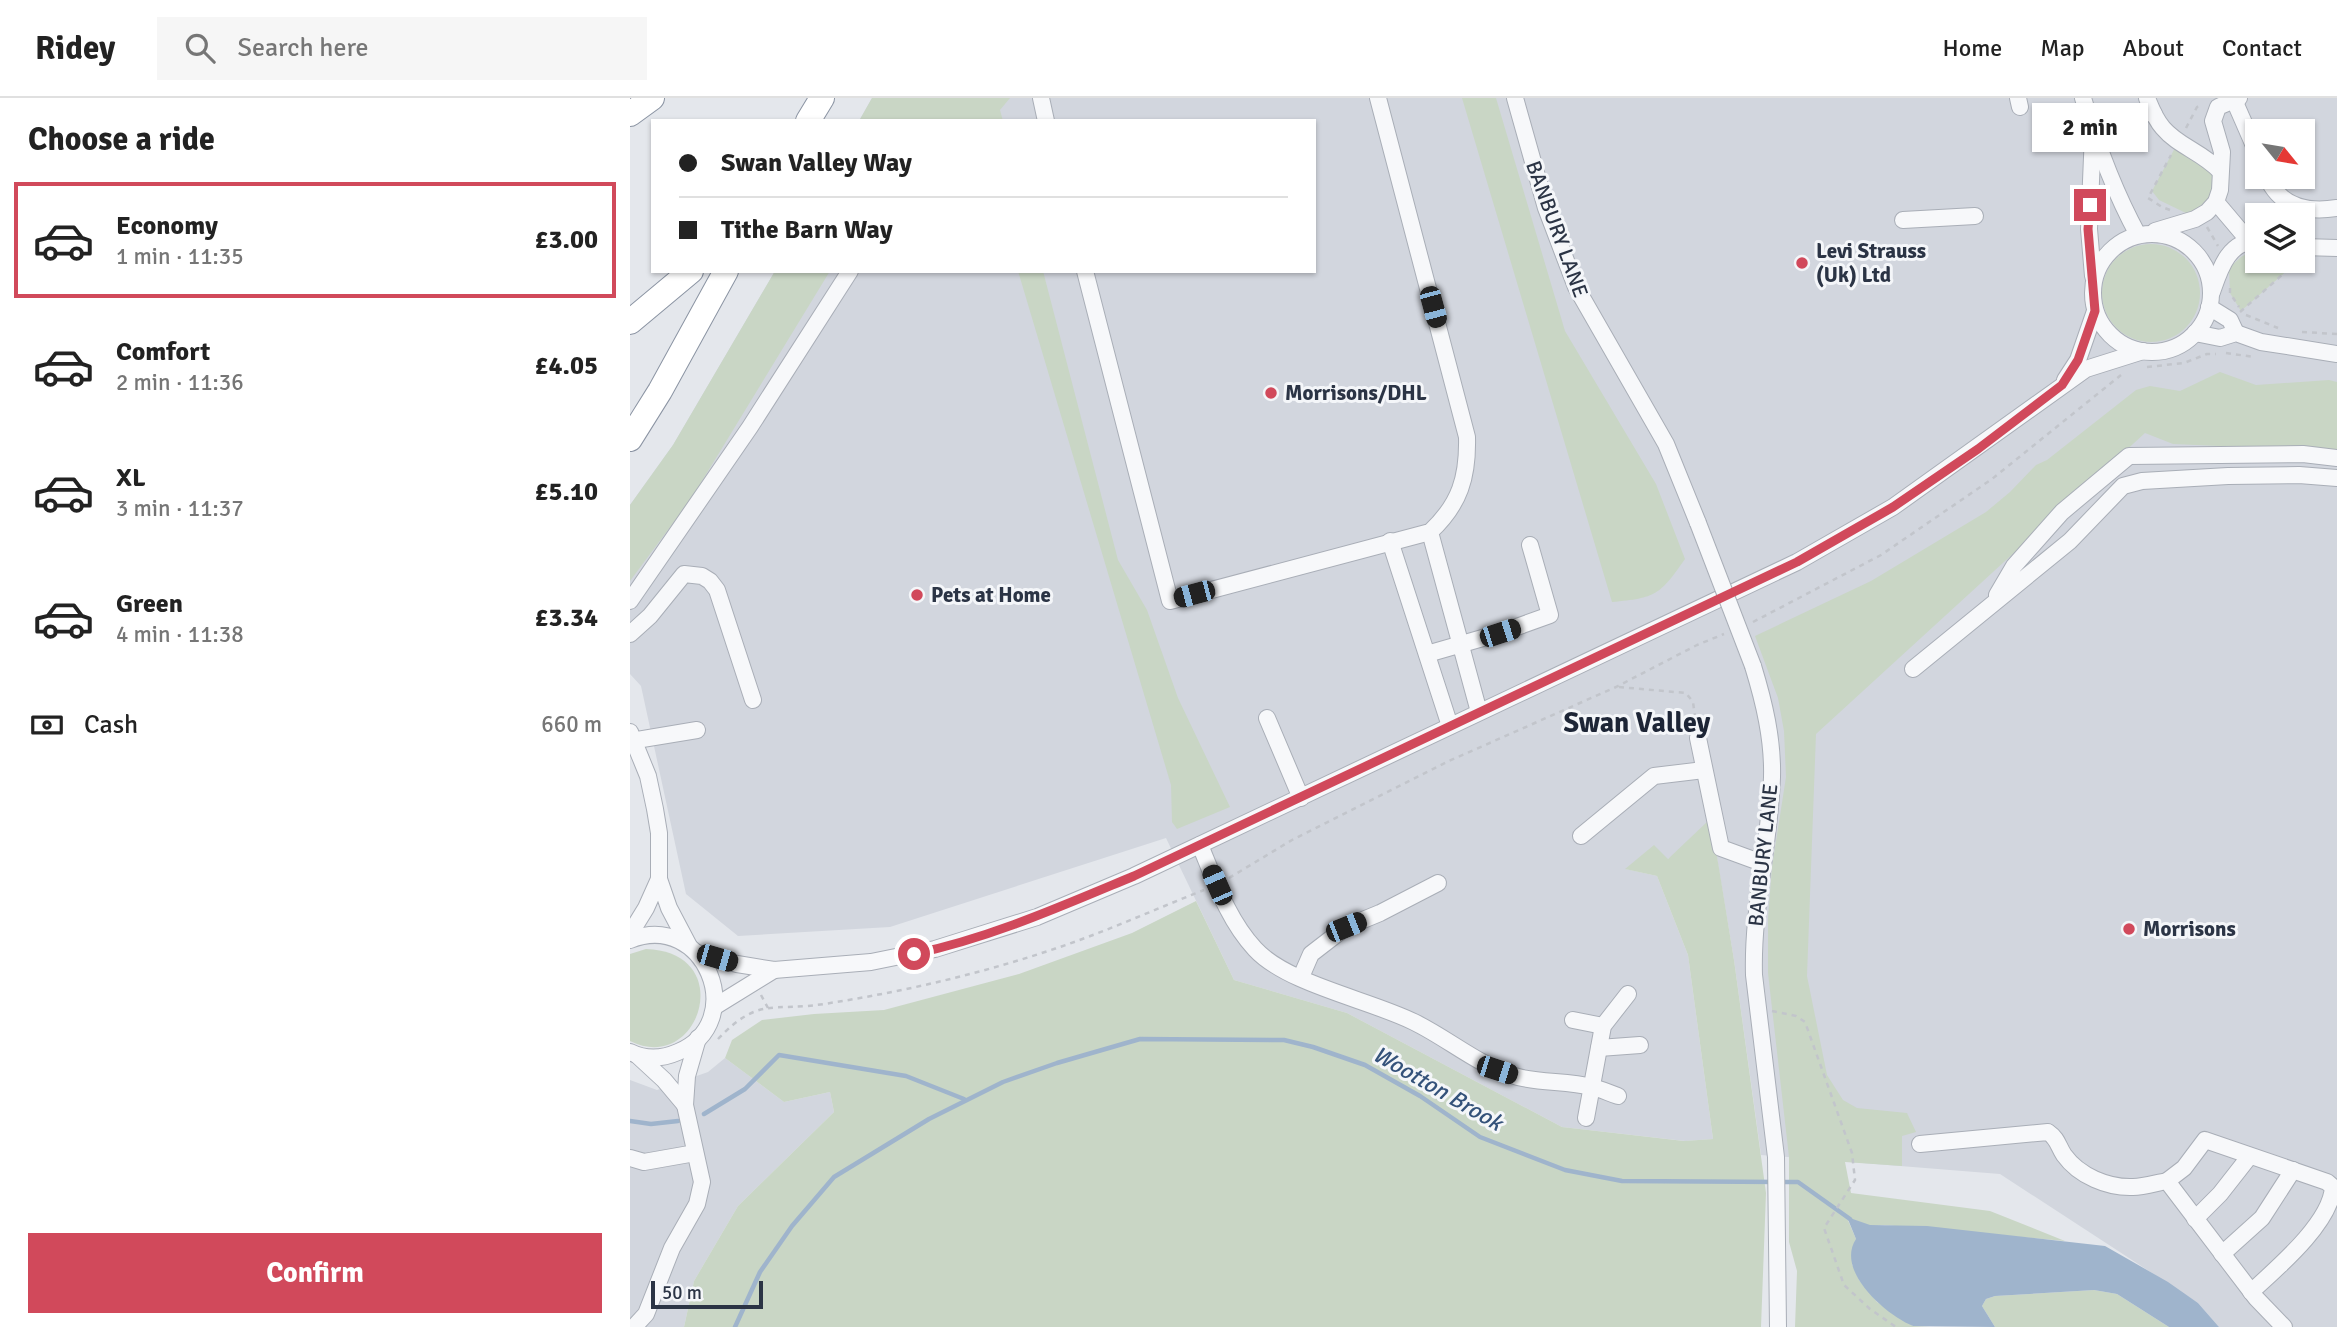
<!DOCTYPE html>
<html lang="en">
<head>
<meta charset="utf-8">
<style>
	body { margin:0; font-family:Signika,sans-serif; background:#f6f6f6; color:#222; height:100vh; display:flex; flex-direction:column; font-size:26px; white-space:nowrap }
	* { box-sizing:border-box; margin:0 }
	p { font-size:23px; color:#767676 }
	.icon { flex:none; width:38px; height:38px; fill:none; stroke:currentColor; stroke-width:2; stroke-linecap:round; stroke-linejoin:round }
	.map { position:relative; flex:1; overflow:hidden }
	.panel { display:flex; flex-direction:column; background:#fff; width:630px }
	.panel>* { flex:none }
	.guide { position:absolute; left:21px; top:21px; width:665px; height:154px; border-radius:0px; box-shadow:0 2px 5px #0004; display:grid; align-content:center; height:154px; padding:0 28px; background:#fff }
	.needle { width:46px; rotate:120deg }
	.controls { position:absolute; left:1615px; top:21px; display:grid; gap:14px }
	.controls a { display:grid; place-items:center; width:70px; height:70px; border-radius:0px; background:#fff; box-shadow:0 2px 5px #0004; font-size:35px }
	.scale { position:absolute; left:21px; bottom:18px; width:112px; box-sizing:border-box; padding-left:7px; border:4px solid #2b3445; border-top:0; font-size:19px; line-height:24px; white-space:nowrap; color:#2b3445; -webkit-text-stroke:5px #f4f6f9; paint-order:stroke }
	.end { position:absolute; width:32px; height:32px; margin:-16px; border:9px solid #d1495b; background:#fff; box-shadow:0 0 0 4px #fff }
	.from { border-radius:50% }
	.bubble { position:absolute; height:49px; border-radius:0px; background:#fff; box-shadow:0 2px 5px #0004; font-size:23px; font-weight:700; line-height:49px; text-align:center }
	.car { position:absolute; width:21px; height:42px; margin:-21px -10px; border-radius:9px; box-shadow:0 0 5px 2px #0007; background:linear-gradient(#222 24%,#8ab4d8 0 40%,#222 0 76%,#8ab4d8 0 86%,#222 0) }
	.guide b { display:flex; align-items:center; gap:24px; height:66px; font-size:26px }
	.guide b+b { border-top:2px solid #e0e0e0 }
	.guide i { width:18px; height:18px; background:#222 }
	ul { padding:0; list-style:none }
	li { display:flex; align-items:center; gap:21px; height:116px; margin:0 14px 10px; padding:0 14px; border:4px solid transparent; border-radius:0px }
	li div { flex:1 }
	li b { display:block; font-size:26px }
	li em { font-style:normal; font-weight:700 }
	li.on { border-color:#d1495b }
	li>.icon { width:63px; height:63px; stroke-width:1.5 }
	h2 { padding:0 28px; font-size:32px; line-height:84px }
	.pay { display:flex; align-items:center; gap:18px; height:77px; padding:0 28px; font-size:26px }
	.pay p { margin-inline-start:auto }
	.primary-button { display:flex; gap:14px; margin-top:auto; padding:14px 28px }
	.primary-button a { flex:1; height:80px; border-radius:0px; background:#d1495b; color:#fff; font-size:28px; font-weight:700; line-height:80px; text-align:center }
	header { display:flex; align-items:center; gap:42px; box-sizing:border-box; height:98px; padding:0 35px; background:#fff; border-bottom:2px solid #e0e0e0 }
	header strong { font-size:33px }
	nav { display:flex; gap:38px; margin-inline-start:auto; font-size:24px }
	.search { width:490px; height:63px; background:#f6f6f6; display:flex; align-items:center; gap:18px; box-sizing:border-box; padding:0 24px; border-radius:0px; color:#767676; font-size:26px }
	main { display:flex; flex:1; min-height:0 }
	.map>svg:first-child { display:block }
</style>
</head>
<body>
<header>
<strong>Ridey</strong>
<div class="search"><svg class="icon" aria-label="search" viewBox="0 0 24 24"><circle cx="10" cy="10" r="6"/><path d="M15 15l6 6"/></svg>Search here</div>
<nav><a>Home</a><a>Map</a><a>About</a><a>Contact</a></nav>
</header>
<main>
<section class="panel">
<h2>Choose a ride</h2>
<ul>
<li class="on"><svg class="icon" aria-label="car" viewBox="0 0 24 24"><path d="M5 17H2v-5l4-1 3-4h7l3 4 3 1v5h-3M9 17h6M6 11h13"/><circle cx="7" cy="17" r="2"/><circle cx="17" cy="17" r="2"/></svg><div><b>Economy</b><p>1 min · 11:35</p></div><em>£3.00</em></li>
<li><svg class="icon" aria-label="car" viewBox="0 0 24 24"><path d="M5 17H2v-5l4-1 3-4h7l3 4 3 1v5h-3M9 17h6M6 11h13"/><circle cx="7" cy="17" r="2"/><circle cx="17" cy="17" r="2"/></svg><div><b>Comfort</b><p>2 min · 11:36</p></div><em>£4.05</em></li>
<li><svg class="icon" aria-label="car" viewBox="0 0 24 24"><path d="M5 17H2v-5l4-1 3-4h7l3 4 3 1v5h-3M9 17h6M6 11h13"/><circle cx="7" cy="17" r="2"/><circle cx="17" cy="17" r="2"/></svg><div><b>XL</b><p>3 min · 11:37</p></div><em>£5.10</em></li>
<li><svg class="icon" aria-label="car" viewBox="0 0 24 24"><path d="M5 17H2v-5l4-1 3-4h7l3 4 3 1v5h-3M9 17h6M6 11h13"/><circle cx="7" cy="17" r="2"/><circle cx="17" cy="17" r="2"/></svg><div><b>Green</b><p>4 min · 11:38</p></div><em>£3.34</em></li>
</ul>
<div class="pay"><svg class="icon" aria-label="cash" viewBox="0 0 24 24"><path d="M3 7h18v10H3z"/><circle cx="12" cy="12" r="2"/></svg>Cash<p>660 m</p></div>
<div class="primary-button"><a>Confirm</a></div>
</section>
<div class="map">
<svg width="1707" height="1229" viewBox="0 0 1707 1229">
	<rect width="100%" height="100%" fill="#e4e7ec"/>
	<!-- built -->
	<g fill="#d2d6de" fill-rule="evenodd">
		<path d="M 242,0 L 1707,0 L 1707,1229 L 1589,1229 L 1568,1205 L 1370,1076 L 1131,1057 L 1104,862 L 1082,730 L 1038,761 L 996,771 L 1027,778 L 1058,857 L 1083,1041 L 1055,1043 L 932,1029 L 717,915 L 604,882 L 536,740 L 260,829 L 108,838 L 56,796 L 11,588 L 0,576 L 0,407 L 43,347 L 145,173 L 684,173 L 684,23 L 229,23 ZM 1628,33 L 1673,33 L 1673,79 L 1628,79 ZM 1628,117 L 1673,117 L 1673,163 L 1628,163 Z"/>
		<polygon points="95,960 154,1004 200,994 204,1014 108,1108 64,1183 54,1229 0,1229 0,982 27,992 78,974"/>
	</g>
	<!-- green -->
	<g fill="#c9d6c5">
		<polygon points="242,0 380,0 370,12 373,23 229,23"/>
		<path d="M 832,0 L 866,0 L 935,233 L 1026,386 L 1055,461 C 1030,497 1026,500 982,504 Z"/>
		<path d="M 1546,48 L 1582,73 C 1586,99 1581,103 1560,117 L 1529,102 L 1522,93 Z"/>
		<circle cx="1521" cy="195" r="49"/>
		<polygon points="1627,150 1628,163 1668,163 1611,213 1600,195 1599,170 1611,159"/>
		<polygon points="145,173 200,173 61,401 0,483 0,407 43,347"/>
		<polygon points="388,173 413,173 488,462 517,512 548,600 600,709 547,731 542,724 541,687"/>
		<polygon points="1590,274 1626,287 1699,282 1707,284 1707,353 1543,346 1515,335 1186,636 1177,878 1197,977 1213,1002 1227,1010 1277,1015 1286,1034 1272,1038 1272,1068 1215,1064 1221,1095 1360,1113 1435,1143 1254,1127 1240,1128 1217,1120 1226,1141 1222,1166 1229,1182 1247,1204 1283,1228 1300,1229 1165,1229 1167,1173 1159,1144 1159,1059 1138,875 1138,820 1142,769 1156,679 1154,633 1148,600 1125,538 1241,483 1356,414 1380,394 1406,367 1417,362 1506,292 1520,288 1550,293"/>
		<polygon points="1078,723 1082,730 1089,770 1104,862 1136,1095 1131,1229 54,1229 64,1183 108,1108 204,1014 200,994 154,1004 95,960 102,942 132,922 184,916 254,912 389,876 502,835 566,803 604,882 717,915 932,1029 1054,1043 1083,1041 1058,857 1027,778 995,771 1024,747 1038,761"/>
		<path d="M 16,851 C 109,854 69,978 0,943 L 0,856 Z"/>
		<polygon points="1464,1192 1487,1196 1539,1229 1365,1229 1352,1208 1356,1201 1365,1198"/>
	</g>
	<!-- water -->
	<path fill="#9fb4cc" d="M 1217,1119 L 1240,1127 L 1297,1128 L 1475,1148 L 1538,1184 L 1568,1205 L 1589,1229 L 1539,1229 L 1487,1196 L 1464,1192 L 1365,1198 L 1356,1201 L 1352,1208 L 1365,1229 L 1283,1228 C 1256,1217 1205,1173 1226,1141 Z"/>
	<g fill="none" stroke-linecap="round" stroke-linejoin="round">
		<!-- stream -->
		<g stroke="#9fb4cc" stroke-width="4.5">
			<polyline points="74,1016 115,991 149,957 276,978 334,1001"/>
			<polyline points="0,1023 21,1026 48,1023"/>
			<polyline points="105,1229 130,1174 162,1128 204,1079 299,1021 373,984 427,965 510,941 654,942 683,949 735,967 790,998 850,1039 935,1072 992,1083 1168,1084 1220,1121"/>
		</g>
		<!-- minor casing -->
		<g stroke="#a9aeb7" stroke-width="18">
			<g id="minor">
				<polyline points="411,0 416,23"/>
				<polyline points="885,0 916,110 946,189 1036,346 1068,425"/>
				<polyline points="1388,0 1390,9"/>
				<path d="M 1453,0 C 1467,47 1484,93 1508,137"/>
				<path d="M 1517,0 C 1521,10 1525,21 1533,30 C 1548,48 1572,54 1590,73"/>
				<polyline points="1604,2 1628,57"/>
				<path d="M 1461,26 C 1483,18 1500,10 1524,16"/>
				<path d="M 1637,79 C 1650,109 1677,115 1707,110"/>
				<polyline points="1586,104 1619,143"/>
				<polyline points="1273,122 1345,118"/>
				<polyline points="1525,133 1565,121 1577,114 1586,104 1590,92 1592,54 1583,23 1588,9 1609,0"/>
				<circle cx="1522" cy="195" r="59"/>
				<polyline points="1673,149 1707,150"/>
				<path d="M 455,173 L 540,503 L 800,434 C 830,406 838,379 837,339 L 748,0"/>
				<polyline points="1463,178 1459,131 1463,35"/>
				<path d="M 1582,194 C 1590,171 1598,143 1628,142"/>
				<polyline points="1579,209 1600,222 1606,235"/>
				<polyline points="1565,235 1590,240 1606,235 1631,244 1707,256"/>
				<polyline points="1435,282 1448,262 1465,213"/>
				<polyline points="800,434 849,614"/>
				<polyline points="760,443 820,628"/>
				<polyline points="1367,497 1384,468 1432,414 1499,358 1673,356 1707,360"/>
				<polyline points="0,503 120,329 220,173"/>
				<polyline points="0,536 20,518 54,476 72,478 80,483 87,492 123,602"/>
				<polyline points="797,556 870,535 920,517 900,447"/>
				<path d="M 1123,568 C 1134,604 1143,641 1142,679 C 1140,746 1122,810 1124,877 L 1146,1059 L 1148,1229"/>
				<polyline points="1283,571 1440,443 1493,388 1512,383 1598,378 1669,377 1707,380"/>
				<polyline points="637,620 671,700"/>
				<polyline points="0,634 18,678 25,711 29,735 29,781 39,810 59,848"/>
				<polyline points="1068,640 1091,750 1132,765"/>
				<polyline points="0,643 67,632"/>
				<polyline points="951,738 1024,678 1074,672"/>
				<path d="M 570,747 C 585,783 598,822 625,851 C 657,886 740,902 784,924 C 819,941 850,969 888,979 C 912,985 938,983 962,989 C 971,991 979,995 988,998"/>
				<polyline points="0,836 16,810 29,781"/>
				<path d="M 0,842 C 75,812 120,924 48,954 C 32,961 16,962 0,954"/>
				<polyline points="67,855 107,866 144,872 241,864 305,851 407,819 504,778 1167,464 1263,409 1456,271 1513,253"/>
				<polyline points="671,879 681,856 716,829 750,815 808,785"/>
				<polyline points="84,909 144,872"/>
				<polyline points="943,922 973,928"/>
				<polyline points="969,950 1010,947"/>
				<polyline points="8,958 34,982 55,1007"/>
				<polyline points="956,1020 973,928 998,896"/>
				<path d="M 1290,1046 L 1418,1034 C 1428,1041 1428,1048 1434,1057 C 1449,1078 1478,1090 1503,1089 C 1514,1089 1526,1085 1537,1083 L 1626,1200 L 1654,1229"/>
				<polyline points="0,1060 14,1064 65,1055"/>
				<path d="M 1537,1083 L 1554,1070 L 1575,1042 L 1697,1084 L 1703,1089 C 1701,1125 1646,1171 1621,1194"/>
				<polyline points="1565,1121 1590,1096 1619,1059"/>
				<polyline points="1592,1156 1632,1120 1663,1072"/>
				<polyline points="4,1229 16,1216 42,1150 67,1106 72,1084 55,1007 57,978 68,940"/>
			</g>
		</g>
		<!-- highway casing -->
		<g stroke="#8b94a3" stroke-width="26">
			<g id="highway">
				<polyline points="0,16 22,0"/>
				<polyline points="178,23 192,0"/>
				<polyline points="0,224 61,173"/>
				<polyline points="0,341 30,293 96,173"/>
			</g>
		</g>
		<!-- path -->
		<g stroke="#c2c5cb" stroke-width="2.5" stroke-dasharray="5 5" stroke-linecap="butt">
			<polyline points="1556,30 1567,9 1571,7"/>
			<polyline points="1540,112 1532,109 1518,100 1541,57"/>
			<polyline points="1577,129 1588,148"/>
			<polyline points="1600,190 1600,195 1609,209"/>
			<polyline points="1610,214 1668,163"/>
			<polyline points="1616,217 1648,230"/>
			<polyline points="1672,234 1707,236"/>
			<polyline points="1596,255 1624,259"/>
			<polyline points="1517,269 1554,265 1577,256 1586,256"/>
			<polyline points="1123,524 1251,457 1362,381 1491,277"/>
			<polyline points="989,589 1056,595 1063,604 1066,626"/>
			<polyline points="599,780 662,742 819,663 986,589 1067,547 1094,536"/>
			<polyline points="131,897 138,910"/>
			<polyline points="1142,913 1166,918 1175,924 1222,1055 1225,1082 1194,1130 1214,1187 1240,1211 1266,1229"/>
			<path d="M 88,941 C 129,898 142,914 194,906 C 271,894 346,877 421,852 C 473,835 523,812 574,792"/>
		</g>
		<!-- minor -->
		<use href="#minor" stroke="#f7f8fa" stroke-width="16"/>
		<!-- highway -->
		<use href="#highway" stroke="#fff" stroke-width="24"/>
		<!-- minor-bridge casing -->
		<g stroke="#a9aeb7" stroke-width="18" stroke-linecap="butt">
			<polyline id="minor-bridge" points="1068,425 1123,568"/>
		</g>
		<!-- minor-bridge -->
		<use href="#minor-bridge" stroke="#f7f8fa" stroke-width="16"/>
	</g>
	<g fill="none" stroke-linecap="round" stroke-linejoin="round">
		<!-- route -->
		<path stroke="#d1495b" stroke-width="9" d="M 284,856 C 360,840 432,808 504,778 L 1167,464 L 1263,409 L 1348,351 L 1432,287 L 1448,262 L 1465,213 L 1458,131 L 1460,107"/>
	</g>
	<!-- markers -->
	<g fill="#d1495b" stroke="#f4f6f9" stroke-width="2.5">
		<circle cx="1172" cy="165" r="7"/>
		<circle cx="641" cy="295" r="7"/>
		<circle cx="287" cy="497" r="7"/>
		<circle cx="1499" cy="831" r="7"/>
	</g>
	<g text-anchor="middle" stroke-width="6" stroke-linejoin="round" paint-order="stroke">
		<!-- street labels -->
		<g font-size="21" fill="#2b3445" stroke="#f4f6f9">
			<text transform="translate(927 131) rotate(70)" y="7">BANBURY LANE</text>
			<text transform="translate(1133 757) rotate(-84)" y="7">BANBURY LANE</text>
		</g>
		<!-- poi labels -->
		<g font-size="21" font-weight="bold" fill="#2b3445" stroke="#f4f6f9" text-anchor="start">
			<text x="1186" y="160">Levi Strauss<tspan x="1186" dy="24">(Uk) Ltd</tspan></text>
			<text x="655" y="302">Morrisons/DHL</text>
			<text x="301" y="504">Pets at Home</text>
			<text x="1513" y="838">Morrisons</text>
		</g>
		<!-- water labels -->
		<g font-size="23" font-style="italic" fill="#34527a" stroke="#f4f6f9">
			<text transform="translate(808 990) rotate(30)" y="8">Wootton Brook</text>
		</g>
		<!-- district labels -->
		<g font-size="28" font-weight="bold" fill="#1d2536" stroke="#f4f6f9">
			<text x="1007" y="634">Swan Valley</text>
		</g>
	</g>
</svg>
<div class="controls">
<a><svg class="needle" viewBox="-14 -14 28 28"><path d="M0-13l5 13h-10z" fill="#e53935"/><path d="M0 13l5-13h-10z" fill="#767676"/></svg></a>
<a><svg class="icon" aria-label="layers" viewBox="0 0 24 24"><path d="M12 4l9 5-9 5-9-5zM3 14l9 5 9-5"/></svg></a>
</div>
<div class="scale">50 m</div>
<i class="end from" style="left:284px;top:856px"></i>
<i class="end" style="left:1460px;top:107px"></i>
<div class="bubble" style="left:1402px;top:5px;width:116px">2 min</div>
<i class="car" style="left:803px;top:209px;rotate:165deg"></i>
<i class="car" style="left:564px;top:496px;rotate:255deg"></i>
<i class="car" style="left:870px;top:535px;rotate:72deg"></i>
<i class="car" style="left:587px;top:787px;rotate:336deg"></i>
<i class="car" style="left:716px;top:829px;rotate:68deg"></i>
<i class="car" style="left:87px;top:860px;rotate:106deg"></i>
<i class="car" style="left:867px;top:972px;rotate:108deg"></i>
<div class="guide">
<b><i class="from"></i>Swan Valley Way</b>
<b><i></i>Tithe Barn Way</b>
</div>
</div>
</main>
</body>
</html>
